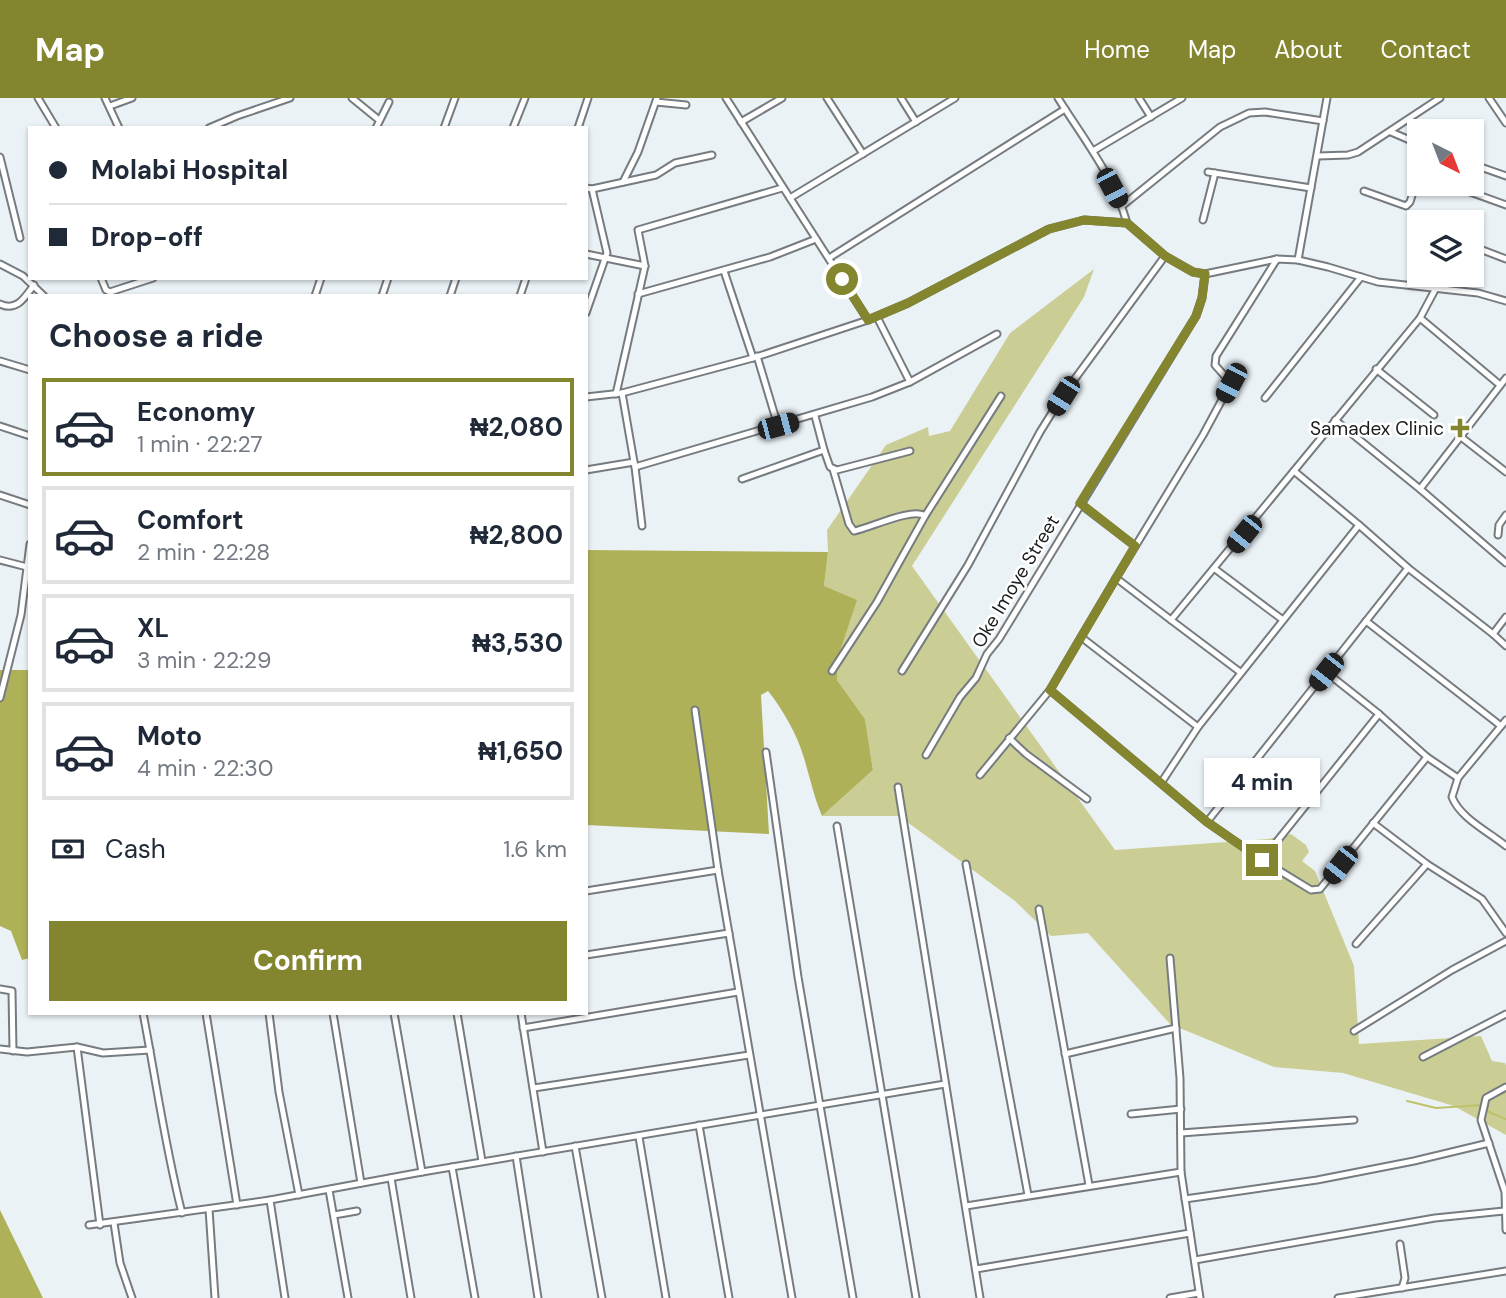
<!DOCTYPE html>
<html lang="en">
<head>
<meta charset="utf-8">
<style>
	body { margin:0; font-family:"DM Sans",sans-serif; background:#f2f2f3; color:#1f2937; height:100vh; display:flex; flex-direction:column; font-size:26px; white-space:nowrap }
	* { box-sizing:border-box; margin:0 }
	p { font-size:23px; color:#747a83 }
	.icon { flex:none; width:38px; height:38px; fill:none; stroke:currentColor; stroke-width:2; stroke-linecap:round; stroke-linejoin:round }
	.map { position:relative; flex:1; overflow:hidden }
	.side { position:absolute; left:28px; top:196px; width:560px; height:721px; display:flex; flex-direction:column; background:#fff; border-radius:0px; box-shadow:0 2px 5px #0004 }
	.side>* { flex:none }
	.top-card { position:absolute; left:28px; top:28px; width:560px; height:154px; border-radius:0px; box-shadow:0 2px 5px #0004; display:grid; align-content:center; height:154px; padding:0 21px; background:#fff }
	.needle { width:46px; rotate:138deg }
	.buttons { position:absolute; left:1407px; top:21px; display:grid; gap:14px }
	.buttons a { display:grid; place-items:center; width:77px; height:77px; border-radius:0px; background:#fff; box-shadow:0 2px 5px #0004; font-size:35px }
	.end { position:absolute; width:32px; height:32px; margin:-16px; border:9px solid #84852f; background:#fff; box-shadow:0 0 0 4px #fff }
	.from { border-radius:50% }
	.bubble { position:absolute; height:49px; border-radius:0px; background:#fff; box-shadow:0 2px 5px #0004; font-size:23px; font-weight:700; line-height:49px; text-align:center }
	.car { position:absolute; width:21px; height:42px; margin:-21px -10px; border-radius:9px; box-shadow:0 0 5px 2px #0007; background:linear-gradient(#222 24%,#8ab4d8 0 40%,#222 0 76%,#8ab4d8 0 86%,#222 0) }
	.top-card b { display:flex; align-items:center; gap:24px; height:66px; font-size:26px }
	.top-card b+b { border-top:2px solid #e0e1e3 }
	.top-card i { width:18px; height:18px; background:#1f2937 }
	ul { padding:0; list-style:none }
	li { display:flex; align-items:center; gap:21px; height:98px; margin:0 14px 10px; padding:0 7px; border:4px solid #e0e1e3; border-radius:0px }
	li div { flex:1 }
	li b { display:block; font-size:26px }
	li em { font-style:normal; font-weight:700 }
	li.active { border-color:#84852f }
	li>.icon { width:63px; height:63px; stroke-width:1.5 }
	h2 { padding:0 21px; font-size:32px; line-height:84px }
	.pay { display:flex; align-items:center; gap:18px; height:77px; padding:0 21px; font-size:26px }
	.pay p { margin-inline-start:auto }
	.primary-button { display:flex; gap:14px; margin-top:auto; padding:14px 21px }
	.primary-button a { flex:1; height:80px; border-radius:0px; background:#84852f; color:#fff; font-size:28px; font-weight:700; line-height:80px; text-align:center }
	header { display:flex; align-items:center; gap:42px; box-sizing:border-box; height:98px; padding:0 35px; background:#84852f; color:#fff }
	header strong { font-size:33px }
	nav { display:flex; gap:38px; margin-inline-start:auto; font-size:24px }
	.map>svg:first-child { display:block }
</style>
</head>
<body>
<header>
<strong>Map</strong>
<nav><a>Home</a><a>Map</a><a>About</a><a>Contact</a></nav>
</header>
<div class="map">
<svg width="1506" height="1200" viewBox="0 0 1506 1200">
	<rect width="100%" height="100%" fill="#ebf2f6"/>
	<!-- green -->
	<polygon fill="#cbce94" points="1094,171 1084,199 912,468 1115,752 1268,741 1291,736 1306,747 1309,754 1302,763 1315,773 1354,868 1359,946 1481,938 1492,963 1505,965 1506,967 1506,1037 1454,1008 1343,975 1274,969 1170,926 1088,835 1051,838 1015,803 899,718 822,718 873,672 865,621 837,582 838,559 824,488 828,454 827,432 886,347 928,329 929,338 950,333 1010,235"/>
	<!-- forest -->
	<g fill="#afb158">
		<path d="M 586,452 L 828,454 L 824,488 L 857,502 L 838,559 L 837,582 L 865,621 L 873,672 L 822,718 C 814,699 810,680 804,660 C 797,636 783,612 768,593 L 761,597 L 769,736 L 586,727 Z"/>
		<polygon points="0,572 30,572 30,860 22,862 11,833 0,828"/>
		<polygon points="0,1112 43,1200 0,1200"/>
	</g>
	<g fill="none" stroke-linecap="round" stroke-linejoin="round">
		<!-- stream -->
		<g stroke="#bfc168" stroke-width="2">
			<polyline points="1407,1003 1436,1010 1482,1007"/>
			<polyline points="1486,1010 1489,1014 1506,1021"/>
		</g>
		<!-- street casing -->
		<g stroke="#767b80" stroke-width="9">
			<g id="street">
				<polyline points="38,0 56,30"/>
				<polyline points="105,0 119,30"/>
				<polyline points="352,0 379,22"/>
				<polyline points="726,0 868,222"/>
				<polyline points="827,0 863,56"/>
				<polyline points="901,0 916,24"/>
				<path d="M 1058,0 C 1083,40 1114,79 1127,125"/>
				<polyline points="1139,0 1151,19"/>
				<polyline points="1489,0 1506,25"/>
				<polyline points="656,4 686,7"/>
				<polyline points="110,8 132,0"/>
				<polyline points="741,24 782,0"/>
				<polyline points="209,30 237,18 290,0"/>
				<polyline points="376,30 389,4"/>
				<polyline points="444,30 455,0"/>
				<polyline points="513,30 525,0"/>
				<polyline points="578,30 588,0"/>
				<polyline points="1391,34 1419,46"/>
				<polyline points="1093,53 1182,0"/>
				<polyline points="1318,58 1348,57 1358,54 1440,0"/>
				<polyline points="0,59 20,140"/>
				<polyline points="1472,66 1506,78"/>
				<polyline points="1208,74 1311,90"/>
				<polyline points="623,84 638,54 657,0"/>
				<polyline points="1448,86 1506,107"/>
				<polyline points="586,90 592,91 656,77 675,65 712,57"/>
				<polyline points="1364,93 1406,108 1410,104 1419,75"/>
				<polyline points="790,100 955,0"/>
				<polyline points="1122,108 1220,29 1249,15 1265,14 1323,23"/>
				<polyline points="1203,122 1215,75"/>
				<polyline points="1472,148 1506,161"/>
				<polyline points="586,156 645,168"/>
				<polyline points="829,160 1065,11"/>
				<polyline points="1277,161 1216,258 1215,267 1231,285 1203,337 1116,480 1171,522 1420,220 1436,190"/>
				<polyline points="1298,162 1327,0"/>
				<polyline points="0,166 23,178 44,198"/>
				<polyline points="724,173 753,260"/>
				<polyline points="101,180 106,192 110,194 153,180"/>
				<polyline points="638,196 770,159 816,141"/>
				<polyline points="315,198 321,180"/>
				<polyline points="382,198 388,180"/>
				<polyline points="450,198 456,180"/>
				<polyline points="520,198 526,180"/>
				<path d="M 0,206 C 17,214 25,199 34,187"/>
				<polyline points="586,215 607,155 592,91"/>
				<polyline points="877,219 910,284"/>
				<polyline points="1420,220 1500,287"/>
				<polyline points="757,258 778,328"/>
				<polyline points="0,263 30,272"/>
				<polyline points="1376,271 1434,317"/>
				<polyline points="622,295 634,364"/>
				<polyline points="616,296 645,168 638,132 782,90"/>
				<polyline points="586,299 622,295 753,260 868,222 908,205 1049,131 1084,122 1127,125 1165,158 1193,174 1205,176 1277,161 1298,162 1328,169 1378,184 1478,195 1506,203"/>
				<polyline points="1265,300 1361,179"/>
				<polyline points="1335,322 1420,391 1506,465"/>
				<polyline points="0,328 30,338"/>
				<polyline points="1461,339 1506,374"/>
				<polyline points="824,352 830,369 837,372 910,353"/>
				<polyline points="635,369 642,428"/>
				<polyline points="586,372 634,364 635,369 872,299 910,284 997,236"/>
				<polyline points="1294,373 1359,427"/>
				<polyline points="742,381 824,352 815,318"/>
				<polyline points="1420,391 1506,280"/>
				<polyline points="0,397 30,407"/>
				<polyline points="1080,406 1135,448"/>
				<polyline points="925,418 1001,298"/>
				<polygon points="1359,427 1408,470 1207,724 1050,592 1081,539 1198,629"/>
				<polyline points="1498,437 1499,427 1506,417"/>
				<polyline points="0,462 27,469"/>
				<polyline points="1408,470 1493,536 1506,519"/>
				<polyline points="1215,471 1283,522"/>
				<polyline points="1171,522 1240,574"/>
				<polyline points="1366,523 1501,628"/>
				<polyline points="1493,536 1506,548"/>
				<polyline points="1081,539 1116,480"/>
				<path d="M 832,573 L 877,504 L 925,418 C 913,409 870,430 854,433 L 849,426 L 833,371"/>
				<polyline points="902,573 968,467 1040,334 1063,297 1165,158"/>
				<polyline points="1326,574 1379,616"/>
				<polyline points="0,600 21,517 30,446"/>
				<polyline points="695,612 718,772 792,1200"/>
				<path d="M 1506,622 L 1458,680 L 1452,699 C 1460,720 1489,734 1506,748"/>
				<polyline points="1009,640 1026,656 1087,701"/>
				<polyline points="766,654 798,879 853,1200"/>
				<polyline points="926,657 960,599 976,580 987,556 999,541 1196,218 1202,200 1205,176"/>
				<polyline points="980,677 1050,592"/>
				<polyline points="1161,685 1198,629"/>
				<polyline points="898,689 980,1200"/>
				<polyline points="1207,724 1262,762 1379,616 1427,659 1458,680"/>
				<polyline points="1373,725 1427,766 1482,801 1506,835"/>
				<polyline points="837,728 916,1200"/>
				<polyline points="1262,762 1311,792 1320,791 1427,659"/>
				<polyline points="966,766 1028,1097"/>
				<polyline points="586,793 718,772"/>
				<polyline points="1039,811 1089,1087"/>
				<polyline points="1356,846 1427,766"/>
				<polyline points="586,857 729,835"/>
				<polyline points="1170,860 1180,980 1181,1074 1200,1200"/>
				<polyline points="0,891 12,893 13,953"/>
				<path d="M 143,915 C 156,982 165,1049 182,1115"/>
				<polyline points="206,915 237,1107"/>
				<polyline points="269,915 279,994 299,1097"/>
				<polyline points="333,915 361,1085"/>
				<polyline points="394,915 422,1074"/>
				<polyline points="457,915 482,1063"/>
				<polyline points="521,915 543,1054"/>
				<polyline points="523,930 738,894"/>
				<polyline points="1354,933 1452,872 1506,843"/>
				<polyline points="77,949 100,1127"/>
				<polyline points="0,951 27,954 77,949 103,955 150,952"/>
				<polyline points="1065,956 1176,930"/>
				<polyline points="1423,959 1506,916"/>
				<polyline points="1506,989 1486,1000 1481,1022 1505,1094 1506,1132"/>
				<polyline points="534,990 749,957"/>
				<polyline points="1131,1016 1181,1011"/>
				<polyline points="699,1027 729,1200"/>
				<polyline points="1181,1035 1354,1022"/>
				<polyline points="639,1039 666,1200"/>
				<polyline points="575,1048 602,1200"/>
				<polyline points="516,1058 538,1200"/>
				<polyline points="452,1069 475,1200"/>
				<polyline points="391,1080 411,1200"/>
				<polyline points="329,1092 348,1200"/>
				<polyline points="1185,1101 1317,1082 1414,1063 1489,1045"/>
				<polyline points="270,1102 285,1200"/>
				<polyline points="966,1108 1181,1074"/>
				<polyline points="209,1111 215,1200"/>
				<polyline points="334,1117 357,1113"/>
				<polyline points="114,1125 120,1165 132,1200"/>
				<polyline points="89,1127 270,1102 422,1074 945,986"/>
				<polyline points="1400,1146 1405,1180 1402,1190"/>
				<polyline points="1195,1162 1435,1120 1504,1113"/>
				<polyline points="976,1171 1190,1135"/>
				<polyline points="1170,1200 1199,1195"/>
				<polyline points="1338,1200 1506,1173"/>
			</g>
		</g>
		<!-- street -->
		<use href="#street" stroke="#fff" stroke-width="5"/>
	</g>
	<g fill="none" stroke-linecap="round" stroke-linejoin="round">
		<!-- route -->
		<polyline stroke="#84852f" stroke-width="9" points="842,181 868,222 908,205 1049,131 1084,122 1127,125 1165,158 1193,174 1205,176 1202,200 1196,218 1080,405 1135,448 1050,592 1207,724 1262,762"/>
	</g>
	<!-- markers -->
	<path fill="#84852f" stroke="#fff" stroke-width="2.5" d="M1456.5 319.5h7v7h7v7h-7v7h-7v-7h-7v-7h7z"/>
	<g text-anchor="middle" stroke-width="5" stroke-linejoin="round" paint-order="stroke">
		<!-- poi labels -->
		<g font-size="19" fill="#1a1c1e" stroke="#fff" text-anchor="end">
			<text x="1444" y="337">Samadex Clinic</text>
		</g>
		<!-- street labels -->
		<g font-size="19" fill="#1a1c1e" stroke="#fff">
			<text transform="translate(1015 483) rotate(-59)" y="7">Oke Imoye Street</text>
		</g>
	</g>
</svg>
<div class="buttons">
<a><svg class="needle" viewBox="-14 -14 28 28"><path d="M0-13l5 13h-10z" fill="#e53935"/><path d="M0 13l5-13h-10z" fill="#747a83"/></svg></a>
<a><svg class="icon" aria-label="layers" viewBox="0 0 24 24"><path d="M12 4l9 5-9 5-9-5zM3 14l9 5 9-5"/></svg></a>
</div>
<i class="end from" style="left:842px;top:181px"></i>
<i class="end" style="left:1262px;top:762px"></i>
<div class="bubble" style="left:1204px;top:660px;width:116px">4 min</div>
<i class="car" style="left:1112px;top:90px;rotate:152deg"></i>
<i class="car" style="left:1231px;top:285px;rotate:208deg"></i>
<i class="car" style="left:1063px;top:298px;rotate:212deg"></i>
<i class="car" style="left:778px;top:328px;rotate:75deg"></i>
<i class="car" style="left:1244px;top:436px;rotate:219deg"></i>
<i class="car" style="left:1326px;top:574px;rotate:218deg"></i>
<i class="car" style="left:1340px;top:767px;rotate:218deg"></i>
<div class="top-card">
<b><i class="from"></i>Molabi Hospital</b>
<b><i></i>Drop-off</b>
</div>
<section class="side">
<h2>Choose a ride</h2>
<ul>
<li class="active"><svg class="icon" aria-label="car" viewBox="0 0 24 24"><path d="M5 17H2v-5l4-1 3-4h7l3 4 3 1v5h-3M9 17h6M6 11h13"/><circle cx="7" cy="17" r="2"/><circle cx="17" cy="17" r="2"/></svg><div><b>Economy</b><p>1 min · 22:27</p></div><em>₦2,080</em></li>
<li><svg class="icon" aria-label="car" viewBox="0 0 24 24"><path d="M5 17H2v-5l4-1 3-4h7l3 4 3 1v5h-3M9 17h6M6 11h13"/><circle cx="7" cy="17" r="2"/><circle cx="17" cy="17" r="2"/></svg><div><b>Comfort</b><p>2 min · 22:28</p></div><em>₦2,800</em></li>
<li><svg class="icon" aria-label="car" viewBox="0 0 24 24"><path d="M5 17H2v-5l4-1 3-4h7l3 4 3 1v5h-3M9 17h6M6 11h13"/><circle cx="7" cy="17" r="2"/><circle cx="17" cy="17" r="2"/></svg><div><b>XL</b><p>3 min · 22:29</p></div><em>₦3,530</em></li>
<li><svg class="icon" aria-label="car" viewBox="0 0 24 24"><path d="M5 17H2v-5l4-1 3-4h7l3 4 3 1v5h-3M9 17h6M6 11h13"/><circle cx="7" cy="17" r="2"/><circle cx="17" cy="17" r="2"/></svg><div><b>Moto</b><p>4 min · 22:30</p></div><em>₦1,650</em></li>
</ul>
<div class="pay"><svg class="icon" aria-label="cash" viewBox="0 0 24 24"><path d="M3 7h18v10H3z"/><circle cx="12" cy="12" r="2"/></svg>Cash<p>1.6 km</p></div>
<div class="primary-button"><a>Confirm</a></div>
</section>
</div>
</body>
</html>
